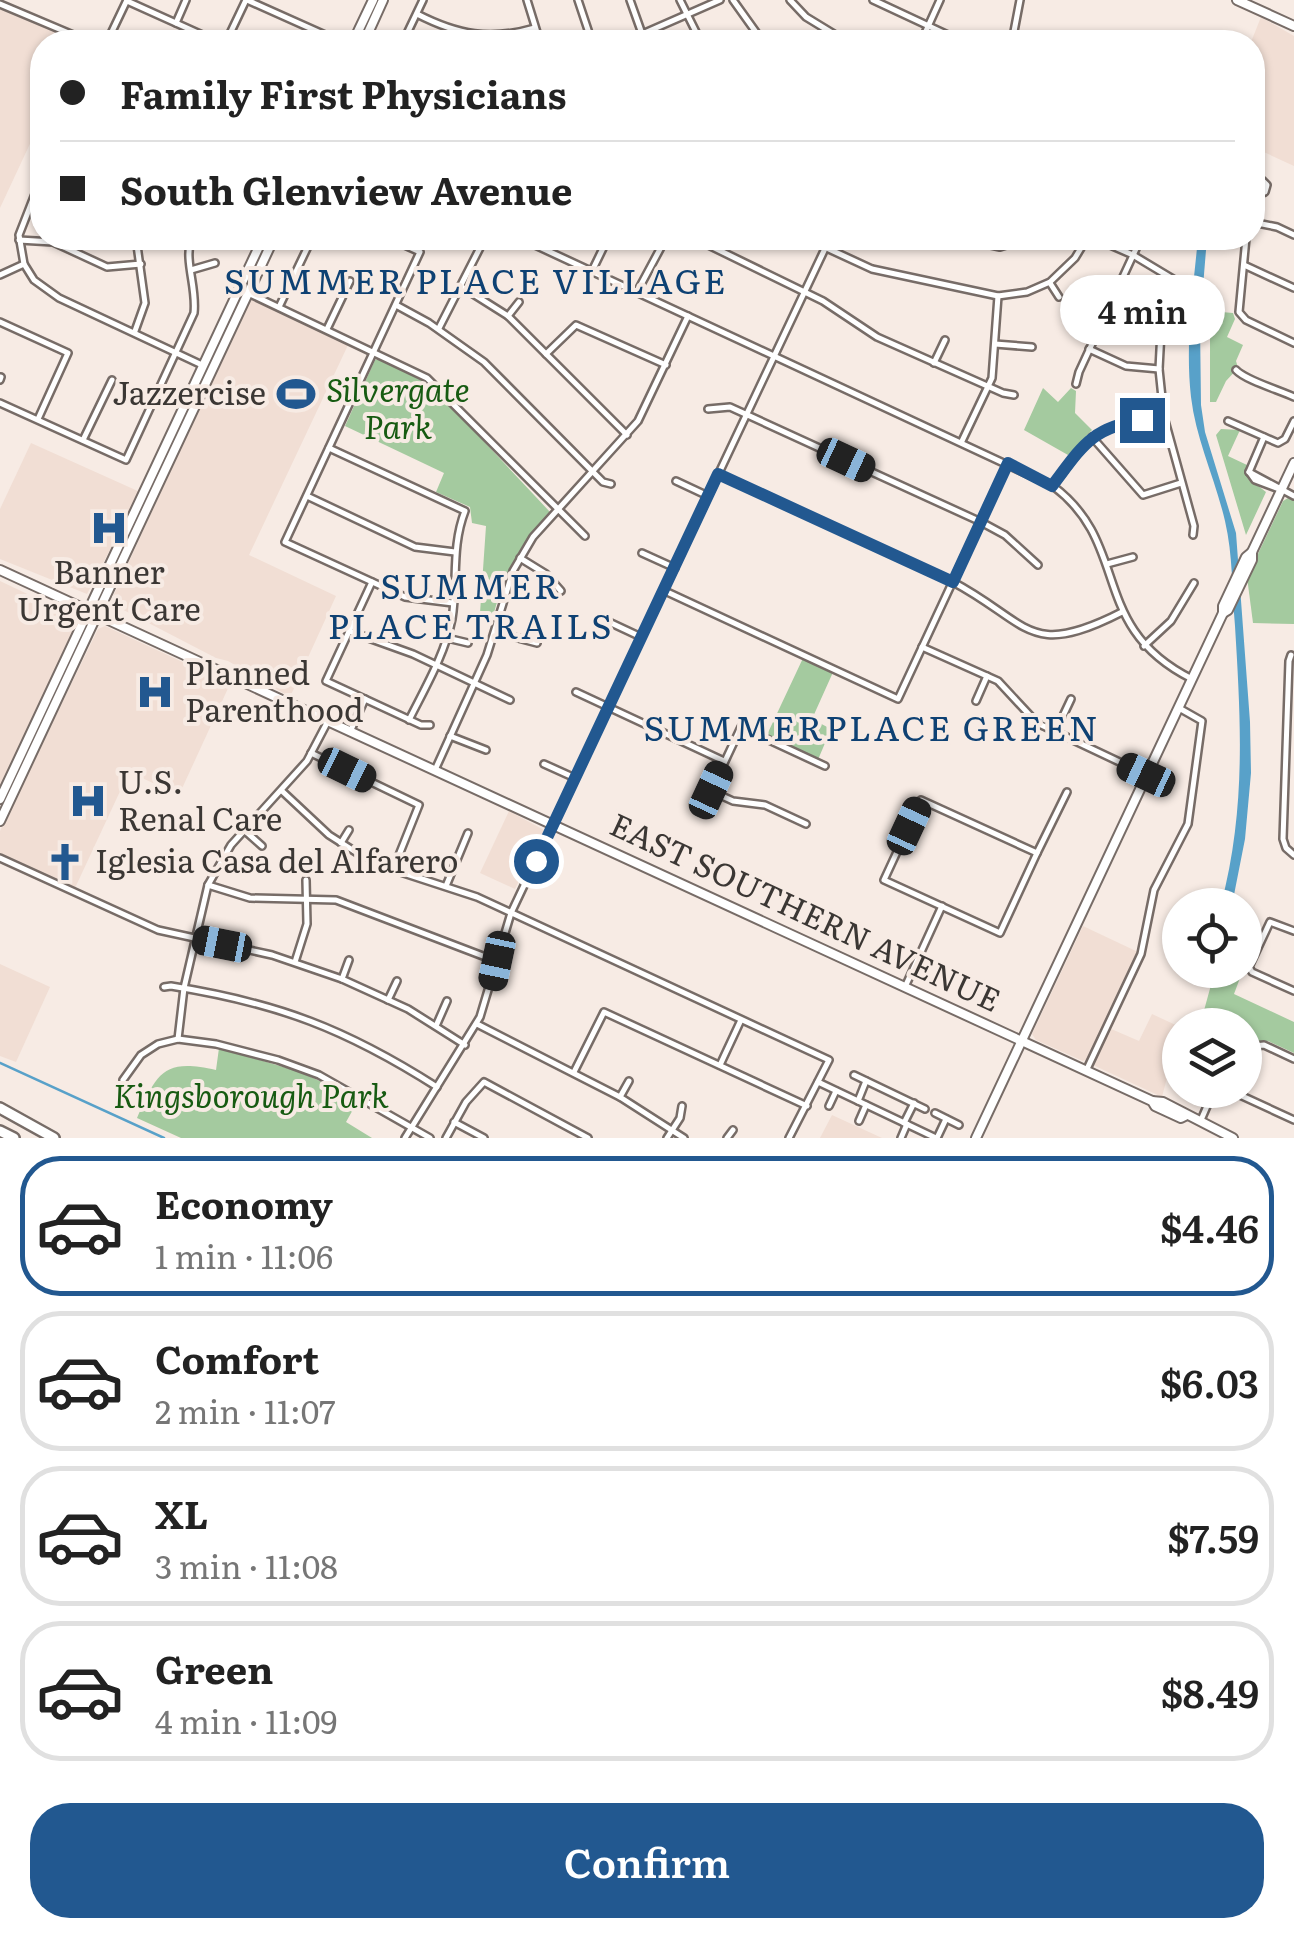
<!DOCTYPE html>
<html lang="en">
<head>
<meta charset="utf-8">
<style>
	body { margin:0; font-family:Literata,serif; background:#f2f2f2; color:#222; height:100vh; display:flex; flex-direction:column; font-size:38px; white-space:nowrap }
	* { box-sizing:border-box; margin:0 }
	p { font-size:32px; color:#767676 }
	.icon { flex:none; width:55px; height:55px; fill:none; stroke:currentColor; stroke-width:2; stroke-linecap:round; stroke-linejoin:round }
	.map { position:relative; height:1138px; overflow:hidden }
	.sheet { display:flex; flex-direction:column; background:#fff; flex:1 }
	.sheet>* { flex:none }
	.banner { position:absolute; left:30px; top:30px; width:1235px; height:220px; border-radius:40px; box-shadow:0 2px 8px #0004; display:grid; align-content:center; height:220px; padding:0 30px; background:#fff }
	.controls { position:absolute; left:1162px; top:888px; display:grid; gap:20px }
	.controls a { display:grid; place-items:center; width:100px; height:100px; border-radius:50%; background:#fff; box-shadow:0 2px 8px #0004; font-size:50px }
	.end { position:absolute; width:45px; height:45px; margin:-22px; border:12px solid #225890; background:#fff; box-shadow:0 0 0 5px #fff }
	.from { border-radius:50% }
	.bubble { position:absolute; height:70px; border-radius:35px; background:#fff; box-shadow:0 2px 8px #0004; font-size:32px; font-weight:600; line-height:70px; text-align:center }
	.car { position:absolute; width:30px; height:60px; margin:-30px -15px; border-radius:12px; box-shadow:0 0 8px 2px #0007; background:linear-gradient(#222 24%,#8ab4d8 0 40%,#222 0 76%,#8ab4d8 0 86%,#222 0) }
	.banner b { display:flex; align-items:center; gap:35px; height:95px; font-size:38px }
	.banner b+b { border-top:2px solid #e0e0e0 }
	.banner i { width:25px; height:25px; background:#222 }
	ul { padding:18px 0 0; list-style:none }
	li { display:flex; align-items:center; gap:30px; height:140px; margin:0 20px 15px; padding:0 10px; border:5px solid #e0e0e0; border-radius:40px }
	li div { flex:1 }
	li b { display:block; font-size:38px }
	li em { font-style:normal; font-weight:600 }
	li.current { border-color:#225890 }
	li>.icon { width:90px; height:90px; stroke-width:1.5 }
	.cta { display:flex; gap:20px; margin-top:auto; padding:20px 30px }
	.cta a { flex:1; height:115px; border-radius:40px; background:#225890; color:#fff; font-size:40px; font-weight:600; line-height:115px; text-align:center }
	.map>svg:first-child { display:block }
</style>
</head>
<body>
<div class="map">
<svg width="1294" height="1138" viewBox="0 0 1294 1138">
	<rect width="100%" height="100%" fill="#f7ebe4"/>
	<!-- built -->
	<g fill="#f1ded4">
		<polygon points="0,9 78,41 42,42 42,118 0,208"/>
		<polygon points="1261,17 1294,36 1294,166 1253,147 1251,42"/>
		<polygon points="254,299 349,343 249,555 336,596 290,697 228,661 216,658 110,603 249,300"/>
		<polygon points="31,443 140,492 87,594 0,559 0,509"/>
		<polygon points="0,581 78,618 0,790"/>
		<polygon points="105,626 230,684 179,795 129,772 75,888 0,854 0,831 98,629"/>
		<polygon points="509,811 544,830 515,889 480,873"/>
		<polygon points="1083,926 1138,952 1087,1059 1083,1061 1036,1040 1032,1034"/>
		<polygon points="0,964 50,987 16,1062 0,1056"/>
		<polygon points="1152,1014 1180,1027 1162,1097 1093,1065 1109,1028 1139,1041"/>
		<polygon points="832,1115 882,1138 820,1138"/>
	</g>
	<!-- green -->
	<g fill="#a4ca9f">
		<polygon points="1210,311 1233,313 1235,319 1227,337 1243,345 1236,361 1238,368 1226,381 1216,402 1210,402"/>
		<path d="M 380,359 L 432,386 L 550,512 C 521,542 504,575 493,616 L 480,613 L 486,526 L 472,523 L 470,507 L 436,492 L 444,473 L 345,426 L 375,360 Z"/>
		<polygon points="1043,388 1058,402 1071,388 1076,391 1075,413 1092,430 1068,455 1024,430"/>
		<polygon points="1221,429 1240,430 1228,456 1247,465 1248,478 1266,492 1246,535 1216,435"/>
		<polygon points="1288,498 1294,500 1294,624 1253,623 1247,577 1283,501"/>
		<polygon points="804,656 834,670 812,719 831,729 817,762 765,739"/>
		<polygon points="1222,970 1243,970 1234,994 1294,1022 1294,1053 1268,1041 1245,1042 1245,1025 1200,1025 1211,985 1217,987"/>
		<path d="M 219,1048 L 300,1072 L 359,1099 L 346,1122 L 372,1138 L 181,1138 L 137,1118 C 157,1073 163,1058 216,1070 Z"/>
	</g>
	<!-- water -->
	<path fill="#58a1c9" d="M 1198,238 L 1207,238 L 1200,323 L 1201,405 L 1205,432 L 1236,533 L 1250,722 L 1251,773 L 1245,839 L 1232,905 L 1221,905 C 1246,809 1241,724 1235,626 C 1232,592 1233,555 1225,521 C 1215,478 1196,440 1191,397 C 1185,344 1193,290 1198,238 Z"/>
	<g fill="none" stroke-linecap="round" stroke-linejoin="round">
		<!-- stream -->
		<polyline stroke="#58a1c9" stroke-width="2.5" points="0,1063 164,1138"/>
		<!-- minor casing -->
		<g stroke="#776c67" stroke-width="10">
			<g id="minor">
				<polyline points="247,0 332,38 340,37"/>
				<polyline points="527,0 540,42"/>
				<polyline points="578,0 592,42"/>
				<polyline points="630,0 645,42"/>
				<polyline points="680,0 701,42"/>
				<polyline points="733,0 763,42"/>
				<polyline points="790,0 806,17 847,42"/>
				<polyline points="873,0 948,35 994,42"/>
				<polyline points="127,1 218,42"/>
				<polyline points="0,4 90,42"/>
				<path d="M 417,14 C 458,35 490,41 535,28"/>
				<polyline points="176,23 186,0"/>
				<polyline points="107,42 127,0"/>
				<polyline points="226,42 246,0"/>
				<polyline points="403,42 423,0"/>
				<polyline points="624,42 720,0"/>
				<polyline points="921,42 940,0"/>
				<polyline points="1012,42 1020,0"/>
				<polyline points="42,176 19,235 24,264 34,280 59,298 202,365"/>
				<polyline points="1252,179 1262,180 1267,185 1265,192 1252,197"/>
				<polyline points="1252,222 1277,227 1294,235"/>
				<polyline points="389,238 420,252 285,542 405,597 453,603"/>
				<path d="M 520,238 L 1053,486 C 1132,545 1088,627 1192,679"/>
				<polyline points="694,238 823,301 877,337 1003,393 1014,395"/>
				<polyline points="805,238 872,269 998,296 1027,292 1050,282 1075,258 1087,238"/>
				<polyline points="959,238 1000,247 1028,238"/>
				<polyline points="1094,238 1133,255 1178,282"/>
				<polyline points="1246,238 1239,312 1246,320 1294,343"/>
				<polyline points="19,240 53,242 107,267 141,264"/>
				<polyline points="1244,265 1294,288"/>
				<polyline points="191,270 215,263"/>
				<polyline points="592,271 608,238"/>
				<polyline points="0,275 24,264"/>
				<polyline points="1050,283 1059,297"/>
				<polyline points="462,287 508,316 627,435"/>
				<polyline points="637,292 666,238"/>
				<polyline points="248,293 427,378 585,536"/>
				<polyline points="1111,301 1136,313 1161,331 1159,369 1164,417 1194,526 1193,535"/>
				<polyline points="396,305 429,323 484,362 603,482 611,484"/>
				<polyline points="279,307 312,238"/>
				<polyline points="508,316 519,302"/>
				<polyline points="0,322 68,353 38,419"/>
				<polyline points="439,328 485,238"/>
				<polyline points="327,329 350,281"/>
				<polyline points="135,331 145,303 136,238"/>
				<polyline points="995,344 1032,347"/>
				<polyline points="1089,349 1126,366 1159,369"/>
				<polyline points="546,354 576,325 666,365"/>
				<polyline points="934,363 945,340"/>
				<path d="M 1236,370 C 1245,380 1279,390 1294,397"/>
				<polyline points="0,380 1,377"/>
				<polyline points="1076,384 1079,372 1141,238"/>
				<path d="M 0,403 L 126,460 L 194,313 C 197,287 184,262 191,238"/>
				<polyline points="708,409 730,407 981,522 1005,535 1038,565"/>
				<polyline points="1228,421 1278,443 1285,439 1294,421"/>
				<polyline points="1092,437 1143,495 1181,483"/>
				<polyline points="83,440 112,380"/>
				<polyline points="962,441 992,378 998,296"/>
				<path d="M 329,448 L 465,511 C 451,547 458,582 452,619 C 445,654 425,688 409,720"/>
				<polyline points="1249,472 1294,496"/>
				<polyline points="1249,472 1264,437"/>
				<polyline points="1250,473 1255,480 1279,489"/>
				<path d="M 718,474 L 953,582 C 1030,623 1028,660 1122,612"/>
				<polyline points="676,481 708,496"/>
				<path d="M 1053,486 C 1092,432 1097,426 1164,417"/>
				<polyline points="307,496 415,547 455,552"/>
				<polyline points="642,553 675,568"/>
				<polyline points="520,558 546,574 561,591"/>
				<polyline points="1107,564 1133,557"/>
				<polyline points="372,582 326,681 421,725 430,725"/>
				<polyline points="665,591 898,699 1008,463"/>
				<polyline points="609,622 641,637"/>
				<polyline points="349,631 413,654 510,700"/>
				<polyline points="495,632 537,643"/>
				<polyline points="447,638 468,643"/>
				<polyline points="1144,646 1171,621 1194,583"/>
				<polyline points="922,647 998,681 1037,723 1147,775"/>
				<polyline points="1291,655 1289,661 1283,839 1286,848 1294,855"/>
				<polyline points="576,692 724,761"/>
				<polyline points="976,701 987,676"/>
				<polyline points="350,732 365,699"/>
				<polyline points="1055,733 1071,699"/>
				<polyline points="450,736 486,750"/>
				<polyline points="311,753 419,805 393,870"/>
				<polyline points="544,764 575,778"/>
				<polyline points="435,770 487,655 513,571 533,537 638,421 688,316"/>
				<polyline points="282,791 329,835 373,863 477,897 829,1060 789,1138"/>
				<polygon points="921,800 1037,853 1000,933 884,880"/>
				<polyline points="806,824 765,805 733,801 711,791 741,727 825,766"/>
				<polyline points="244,830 262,846"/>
				<polyline points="341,843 349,830"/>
				<polyline points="1037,853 1067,792"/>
				<polyline points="0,858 158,930 272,955 342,979 408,1009 465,1045"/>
				<polyline points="208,885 250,898 336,900 496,961"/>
				<polyline points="446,886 468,833"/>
				<polyline points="1294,931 1270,922 1249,967 1252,972 1294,991"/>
				<polyline points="295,962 307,924 306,880"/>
				<polyline points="342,979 349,960"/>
				<path d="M 164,987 L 171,986 C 278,1003 346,1029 437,1087"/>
				<polyline points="905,987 942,906"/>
				<polyline points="388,1000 397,981"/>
				<polyline points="477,1024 620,1097 684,1138"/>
				<polyline points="436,1026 447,1001"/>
				<polyline points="178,1039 184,988 208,885 231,845 307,761 328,721"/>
				<polyline points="1245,1047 1264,1045 1294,1059"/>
				<polyline points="720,1065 741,1020"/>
				<polyline points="1086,1071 1141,954 1154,890 1188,824 1202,721 1179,708"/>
				<polyline points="574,1072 604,1012 807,1106"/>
				<polyline points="854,1075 925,1109"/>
				<polyline points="123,1080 141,1055 158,1044 178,1039 216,1044 278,1060 319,1075 430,1138"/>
				<polyline points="818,1082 936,1138"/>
				<polyline points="1229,1090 1294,1120"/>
				<polyline points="620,1097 629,1081"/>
				<polyline points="858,1101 866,1081"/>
				<polyline points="829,1106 836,1091"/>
				<polyline points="935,1113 959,1125"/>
				<polyline points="1201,1120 1214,1090"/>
				<polyline points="859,1121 866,1105"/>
				<polyline points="454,1122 484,1138"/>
				<polyline points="904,1123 914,1103"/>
				<polyline points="405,1138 480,1017 511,913 830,238"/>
				<polyline points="446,1138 466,1102 484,1082 588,1138"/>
				<polyline points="667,1138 680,1118 682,1106"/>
				<polyline points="727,1138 733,1130"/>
				<polyline points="901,1138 907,1124"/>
				<polyline points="937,1138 946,1119"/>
			</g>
		</g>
		<!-- major casing -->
		<g stroke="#776c67" stroke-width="12">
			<g id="major">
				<polyline points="1237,0 1294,26"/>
				<polyline points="353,42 373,0"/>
				<polyline points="364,42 383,0"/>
				<polyline points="0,570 1152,1101 1155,1106 1181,1118 1185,1116"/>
				<polyline points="1223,613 1228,610 1252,560 1252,552 1294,463"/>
				<polyline points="0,799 263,238"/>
				<polyline points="0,821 274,238"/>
				<polyline points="1152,1101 1163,1102 1233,1138"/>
				<polyline points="976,1138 1223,613 1223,606 1246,557 1252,552"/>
			</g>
		</g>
		<!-- highway casing -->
		<g stroke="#776c67" stroke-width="14">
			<g id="highway">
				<polyline points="0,1108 54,1138"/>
				<polyline points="0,1131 14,1138"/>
			</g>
		</g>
		<!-- minor -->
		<use href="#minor" stroke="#fff" stroke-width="5"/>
		<!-- major -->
		<use href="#major" stroke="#fff" stroke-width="8"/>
		<!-- highway -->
		<use href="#highway" stroke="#fff" stroke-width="9"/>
	</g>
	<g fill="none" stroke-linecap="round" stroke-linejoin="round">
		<!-- route -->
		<path stroke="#225890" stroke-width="12" d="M 536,861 L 718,474 L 953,582 L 1008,463 L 1052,486 C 1081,448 1091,427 1142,420"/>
	</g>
	<!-- icons -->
	<defs>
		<g id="stadium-bare" transform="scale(3)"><path d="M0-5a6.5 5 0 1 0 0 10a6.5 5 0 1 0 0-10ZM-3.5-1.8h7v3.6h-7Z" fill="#225890" stroke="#f7ebe4" stroke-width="2.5" paint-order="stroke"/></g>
		<g id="hospital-bare" transform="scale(3)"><path d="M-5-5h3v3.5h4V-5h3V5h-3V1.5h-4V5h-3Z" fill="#225890" stroke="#f7ebe4" stroke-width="2.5" paint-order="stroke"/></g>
		<g id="church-bare" transform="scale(3)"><path d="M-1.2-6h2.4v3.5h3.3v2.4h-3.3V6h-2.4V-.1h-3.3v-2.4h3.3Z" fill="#225890" stroke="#f7ebe4" stroke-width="2.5" paint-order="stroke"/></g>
	</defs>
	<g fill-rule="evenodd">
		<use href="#stadium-bare" x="296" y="394"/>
		<use href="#hospital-bare" x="109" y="528"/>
		<use href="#hospital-bare" x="155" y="692"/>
		<use href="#hospital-bare" x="88" y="801"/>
		<use href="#church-bare" x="65" y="862"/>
	</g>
	<g text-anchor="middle" stroke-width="8" stroke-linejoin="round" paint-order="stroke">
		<!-- park labels -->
		<g font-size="32" font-style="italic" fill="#175b12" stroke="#f7ebe4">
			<text x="398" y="402">Silvergate<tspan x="398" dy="37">Park</tspan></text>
			<text x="251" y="1108">Kingsborough Park</text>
		</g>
		<!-- poi labels -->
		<g font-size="32" fill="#3b3734" stroke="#f7ebe4" text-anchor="start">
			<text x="266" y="405" text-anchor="end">Jazzercise</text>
			<text x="109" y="584" text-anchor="middle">Banner<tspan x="109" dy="37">Urgent Care</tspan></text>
			<text x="185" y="685">Planned<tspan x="185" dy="37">Parenthood</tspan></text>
			<text x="118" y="794">U.S.<tspan x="118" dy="37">Renal Care</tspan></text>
			<text x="95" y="873">Iglesia Casa del Alfarero</text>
		</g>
		<!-- street labels -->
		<g font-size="32" fill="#3b3734" stroke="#f7ebe4">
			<text transform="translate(805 913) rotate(25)" y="11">EAST SOUTHERN AVENUE</text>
		</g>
		<!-- neighbourhood labels -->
		<g font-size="35" letter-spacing="2.5" fill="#0e4173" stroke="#f7ebe4">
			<text x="476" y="294">SUMMER PLACE VILLAGE</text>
			<text x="471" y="599">SUMMER<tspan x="471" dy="40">PLACE TRAILS</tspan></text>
			<text x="872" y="741">SUMMERPLACE GREEN</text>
		</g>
	</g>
</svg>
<div class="controls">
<a><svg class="icon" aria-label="locate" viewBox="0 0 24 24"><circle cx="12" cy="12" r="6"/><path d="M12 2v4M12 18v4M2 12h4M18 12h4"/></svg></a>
<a><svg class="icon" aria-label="layers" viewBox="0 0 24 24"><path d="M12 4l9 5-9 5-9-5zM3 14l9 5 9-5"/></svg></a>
</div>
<i class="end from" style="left:536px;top:861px"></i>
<i class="end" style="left:1142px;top:420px"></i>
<div class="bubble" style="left:1060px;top:275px;width:165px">4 min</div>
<i class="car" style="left:846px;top:460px;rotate:115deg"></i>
<i class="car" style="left:347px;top:770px;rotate:116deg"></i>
<i class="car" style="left:1146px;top:775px;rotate:295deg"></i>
<i class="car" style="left:711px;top:790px;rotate:25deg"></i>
<i class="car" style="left:909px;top:826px;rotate:25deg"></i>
<i class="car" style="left:222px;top:944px;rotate:281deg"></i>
<i class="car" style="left:497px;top:961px;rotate:192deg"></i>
<div class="banner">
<b><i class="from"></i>Family First Physicians</b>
<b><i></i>South Glenview Avenue</b>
</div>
</div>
<section class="sheet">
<ul>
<li class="current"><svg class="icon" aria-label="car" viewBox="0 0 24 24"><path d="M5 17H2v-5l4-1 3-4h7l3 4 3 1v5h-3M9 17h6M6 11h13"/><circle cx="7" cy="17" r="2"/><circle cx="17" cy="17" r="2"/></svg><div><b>Economy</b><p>1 min · 11:06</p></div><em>$4.46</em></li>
<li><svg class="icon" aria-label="car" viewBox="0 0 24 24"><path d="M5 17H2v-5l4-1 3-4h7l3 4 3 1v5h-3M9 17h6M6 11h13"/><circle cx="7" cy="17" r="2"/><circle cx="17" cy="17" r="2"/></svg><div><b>Comfort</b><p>2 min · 11:07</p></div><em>$6.03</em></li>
<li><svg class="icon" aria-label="car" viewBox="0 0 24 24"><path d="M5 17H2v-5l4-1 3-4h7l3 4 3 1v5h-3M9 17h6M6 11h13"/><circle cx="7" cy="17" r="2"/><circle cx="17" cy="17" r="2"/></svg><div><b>XL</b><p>3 min · 11:08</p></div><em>$7.59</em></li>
<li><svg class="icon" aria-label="car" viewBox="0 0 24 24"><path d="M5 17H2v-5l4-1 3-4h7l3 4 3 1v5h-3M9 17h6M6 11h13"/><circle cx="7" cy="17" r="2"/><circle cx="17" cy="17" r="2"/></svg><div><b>Green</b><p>4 min · 11:09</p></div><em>$8.49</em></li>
</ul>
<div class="cta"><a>Confirm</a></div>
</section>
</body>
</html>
